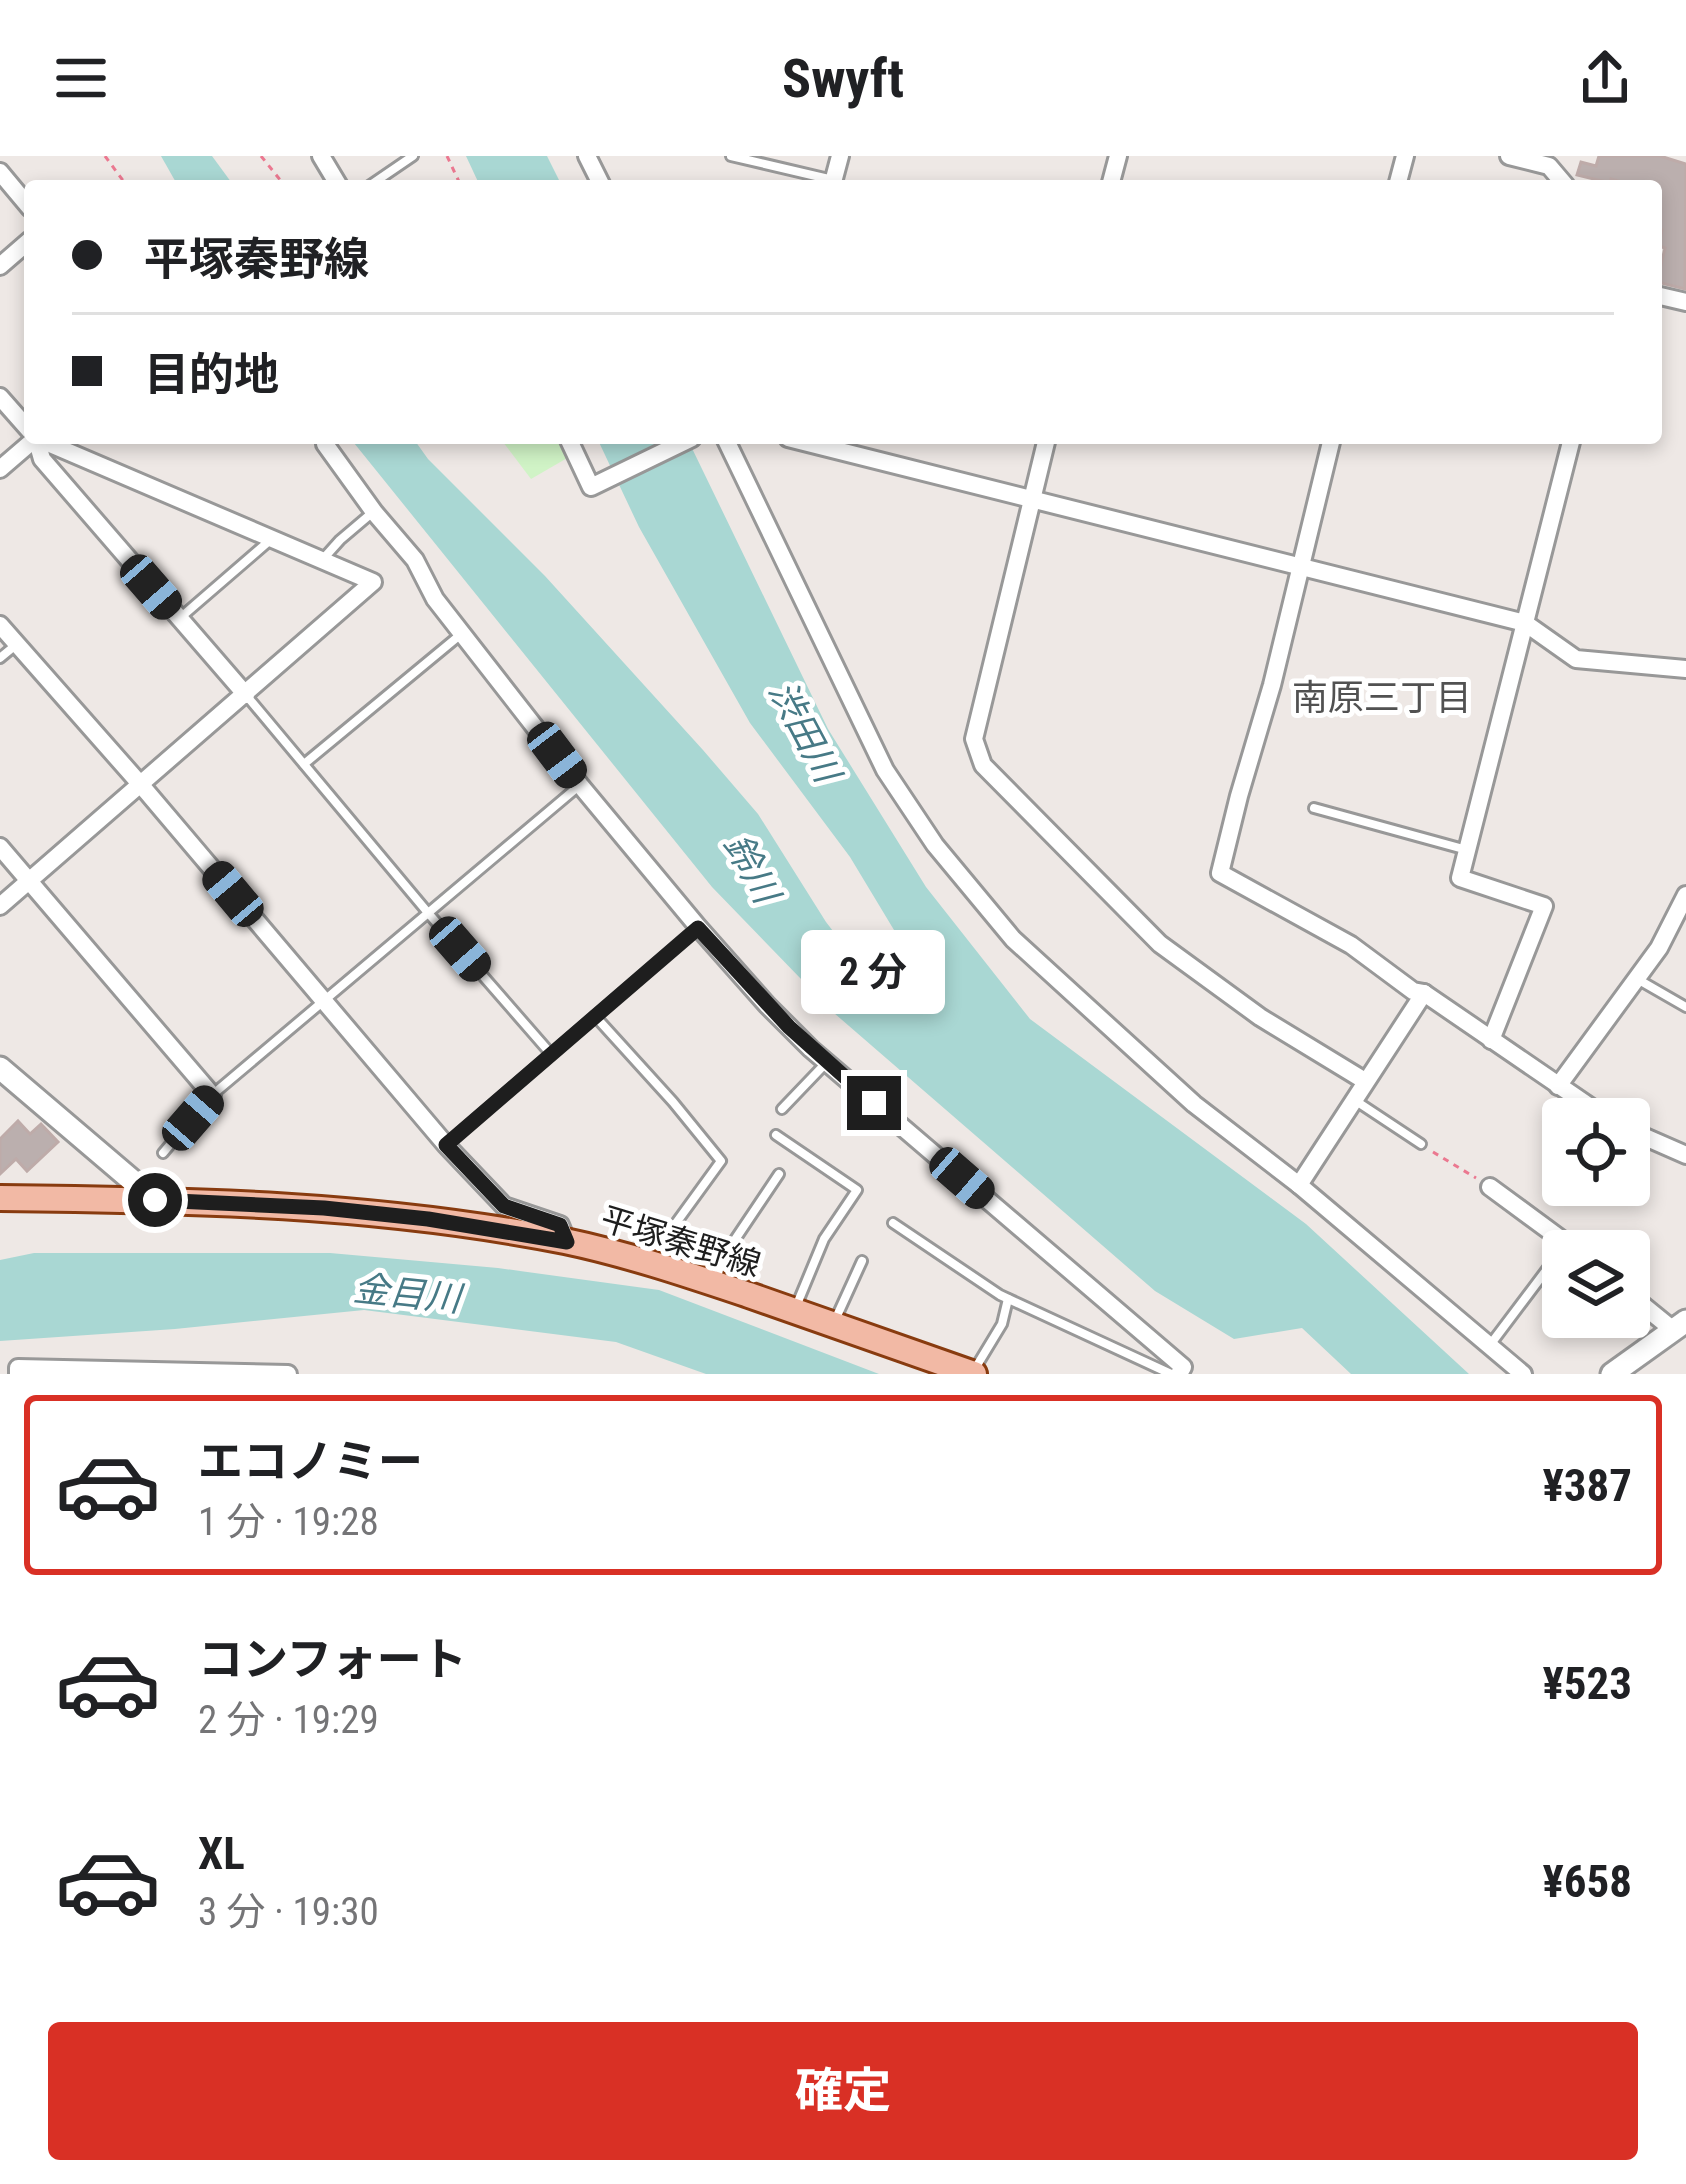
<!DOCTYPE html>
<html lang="ja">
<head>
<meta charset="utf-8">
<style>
	body { margin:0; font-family:"Roboto Condensed","Noto Sans JP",sans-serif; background:#f6f6f6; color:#202124; height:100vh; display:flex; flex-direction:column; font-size:45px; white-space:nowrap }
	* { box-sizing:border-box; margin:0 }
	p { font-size:39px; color:#757577 }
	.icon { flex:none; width:66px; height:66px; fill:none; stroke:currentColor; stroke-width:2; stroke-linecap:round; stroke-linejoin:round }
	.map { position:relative; height:1218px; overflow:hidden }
	.sheet { display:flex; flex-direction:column; background:#fff; flex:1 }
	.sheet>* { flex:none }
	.banner { position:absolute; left:24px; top:24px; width:1638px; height:264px; border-radius:12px; box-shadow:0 6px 18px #0003; display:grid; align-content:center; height:264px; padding:0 48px; background:#fff }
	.fabs { position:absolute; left:1542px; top:942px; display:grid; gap:24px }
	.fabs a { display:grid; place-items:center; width:108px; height:108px; border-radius:12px; background:#fff; box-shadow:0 6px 18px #0003; font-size:60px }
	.end { position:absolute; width:54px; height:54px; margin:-27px; border:15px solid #1e1e1e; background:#fff; box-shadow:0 0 0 6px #fff }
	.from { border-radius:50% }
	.bubble { position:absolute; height:84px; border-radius:12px; background:#fff; box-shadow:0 6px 18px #0003; font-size:39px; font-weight:700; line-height:84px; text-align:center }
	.car { position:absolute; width:36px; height:72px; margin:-36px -18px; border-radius:15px; box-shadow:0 0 9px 3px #0007; background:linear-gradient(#222 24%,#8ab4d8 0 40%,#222 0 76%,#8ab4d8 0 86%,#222 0) }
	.banner b { display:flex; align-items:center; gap:42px; height:114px; font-size:45px }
	.banner b+b { border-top:3px solid #e0e0e0 }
	.banner i { width:30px; height:30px; background:#202124 }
	ul { padding:21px 0 0; list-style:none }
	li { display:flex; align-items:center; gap:36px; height:180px; margin:0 24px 18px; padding:0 24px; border:6px solid transparent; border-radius:12px }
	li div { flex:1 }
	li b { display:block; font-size:45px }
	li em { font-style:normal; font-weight:700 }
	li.active { border-color:#d93025 }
	li>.icon { width:108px; height:108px; stroke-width:1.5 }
	.action { display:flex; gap:24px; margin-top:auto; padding:24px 48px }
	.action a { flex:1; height:138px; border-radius:12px; background:#d93025; color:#fff; font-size:48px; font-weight:700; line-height:138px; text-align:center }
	header { display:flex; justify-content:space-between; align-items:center; height:156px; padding:0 48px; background:#fff; font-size:54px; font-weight:700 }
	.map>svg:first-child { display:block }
</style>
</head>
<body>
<header><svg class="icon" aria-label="menu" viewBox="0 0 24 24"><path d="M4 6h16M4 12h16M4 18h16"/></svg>Swyft<svg class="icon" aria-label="share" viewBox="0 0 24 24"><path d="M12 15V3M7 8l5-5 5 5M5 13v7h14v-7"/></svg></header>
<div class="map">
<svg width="1686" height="1218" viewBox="0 0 1686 1218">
	<rect width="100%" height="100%" fill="#eee8e5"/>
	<!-- park -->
	<polygon fill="#d0f3c6" points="500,282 560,282 569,301 531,323"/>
	<!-- water -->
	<g fill="#a9d7d3">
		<polygon points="161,0 212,0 234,30 178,30"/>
		<polygon points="466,0 547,0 562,30 480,30"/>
		<polygon points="350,282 413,282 428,303 545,420 703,594 758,658 826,766 864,815 904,839 894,774 850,701 750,567 639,371 597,282 687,282 828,573 926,731 1030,863 1306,1068 1469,1218 1351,1218 1302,1172 1234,1183 1155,1135 834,857 712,731"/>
		<polygon points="34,1097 330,1097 498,1112 659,1134 879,1218 706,1218 616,1186 364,1154 175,1173 0,1185 0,1104"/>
	</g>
	<!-- building -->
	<g fill="#bbafae" stroke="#beaba9" stroke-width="3">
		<polygon points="1599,0 1660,0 1686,8 1685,133 1657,126 1665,92 1659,90 1662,74 1656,73 1656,30 1634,30 1611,23 1610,27 1577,19 1581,6 1596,10"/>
		<polygon points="18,965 30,978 41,968 58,986 27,1015 16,1003 0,1018 0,983"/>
	</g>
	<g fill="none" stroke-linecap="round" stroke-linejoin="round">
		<!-- service casing -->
		<g stroke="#989898" stroke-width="14">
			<g id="service">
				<polyline points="731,0 833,24"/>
				<polyline points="369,30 413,0"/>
				<polyline points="323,403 340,384 373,356"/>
				<polyline points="180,462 268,386"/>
				<polyline points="0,502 17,488"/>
				<polyline points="246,539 429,758 551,898"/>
				<polyline points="304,608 460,479"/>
				<polyline points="1314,652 1467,694"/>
				<polyline points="1639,824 1686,851"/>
				<polyline points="595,860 673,946 721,1005 676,1067"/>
				<polyline points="1353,943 1421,988"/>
				<polyline points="782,953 826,907"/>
				<polyline points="776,979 857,1034 824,1083 795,1153"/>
				<polyline points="447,988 698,771"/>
				<polyline points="163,997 212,939 580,629"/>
				<polyline points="893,1067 1000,1139 1171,1218"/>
				<polyline points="717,1121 722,1103 779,1018"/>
				<polyline points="836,1162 862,1105"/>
				<polyline points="1490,1189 1566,1088"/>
				<polyline points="976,1211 1002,1168 1008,1143"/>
			</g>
		</g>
		<!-- minor casing -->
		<g stroke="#989898" stroke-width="22">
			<g id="minor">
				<polyline points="321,0 339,30"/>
				<polyline points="587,0 602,30"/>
				<polyline points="1509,0 1549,10 1566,30"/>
				<polyline points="0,16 30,52"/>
				<polyline points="832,30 840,0"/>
				<polyline points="1110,30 1118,0"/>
				<polyline points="1397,30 1405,0"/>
				<polyline points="0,110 30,84"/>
				<polyline points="1656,139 1686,146"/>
				<polyline points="0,241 30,275"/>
				<polyline points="36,282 42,303 246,539"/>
				<polyline points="568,282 591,331 692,282"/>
				<polyline points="725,282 885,614 935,689 1013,783 1194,948 1299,1029 1523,1218"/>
				<polyline points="788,282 1525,467 1576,503 1686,513"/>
				<polyline points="1047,282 974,583 983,609 1160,788 1260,861 1365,925"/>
				<polyline points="1332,282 1272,529 1239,640 1220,717 1351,789 1413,835 1424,837 1608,963"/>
				<polyline points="325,288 374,356 415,404 435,443 580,629 698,771 767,849 811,893 1183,1211 1179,1218"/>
				<polyline points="0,313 36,282"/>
				<polyline points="0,469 141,629 446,989 504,1050 560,1069 567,1086"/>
				<polyline points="0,691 212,939"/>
				<polyline points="0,750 373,426 36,282"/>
				<polyline points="1491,884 1544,750 1460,722 1572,282"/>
				<polyline points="1558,930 1659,792 1686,739"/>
				<polyline points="1629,974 1686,999"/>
				<polyline points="1299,1029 1424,837"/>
				<polyline points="1490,1031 1577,1095"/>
				<polyline points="1629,1138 1672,1173"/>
				<polyline points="18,1218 18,1212 288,1218"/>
			</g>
		</g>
		<!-- tertiary casing -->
		<g stroke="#989898" stroke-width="27">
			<g id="tertiary">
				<polyline points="0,912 155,1044"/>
				<polyline points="1612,1218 1686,1165"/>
			</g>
		</g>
		<!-- primary casing -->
		<g stroke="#883b0f" stroke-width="30">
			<path id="primary" d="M 0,1042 C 190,1044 378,1048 565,1085 C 627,1098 689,1119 749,1139 C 824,1165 899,1191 974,1218"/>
		</g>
		<!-- path -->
		<g stroke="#eb7890" stroke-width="3" stroke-dasharray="6 6" stroke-linecap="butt">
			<polyline points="105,0 127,30"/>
			<polyline points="261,0 285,30"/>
			<polyline points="447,0 461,30"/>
			<polyline points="1433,996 1476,1022"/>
		</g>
		<!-- service -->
		<use href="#service" stroke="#fff" stroke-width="8"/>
		<!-- minor -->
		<use href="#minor" stroke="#fff" stroke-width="16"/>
		<!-- tertiary -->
		<use href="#tertiary" stroke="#fff" stroke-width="21"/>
		<!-- primary -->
		<use href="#primary" stroke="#f2b9a5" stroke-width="24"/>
	</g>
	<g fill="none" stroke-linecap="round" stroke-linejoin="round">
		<!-- route -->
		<polyline stroke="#1e1e1e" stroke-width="15" points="155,1044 324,1052 428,1063 567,1086 560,1069 504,1050 446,989 698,772 789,871 874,947"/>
	</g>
	<g text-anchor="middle" stroke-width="10" stroke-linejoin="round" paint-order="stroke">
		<!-- street labels -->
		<g font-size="33" fill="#1e1e1e" stroke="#fff">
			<text transform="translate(681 1085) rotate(17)" y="12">平塚秦野線</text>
		</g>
		<!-- neighbourhood labels -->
		<g font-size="36" fill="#515151" stroke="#fff">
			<text x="1382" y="554">南原三丁目</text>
		</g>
		<!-- water labels -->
		<g font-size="36" font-style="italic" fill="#477a86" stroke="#fff">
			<text transform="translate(805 575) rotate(62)" y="13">渋田川</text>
			<text transform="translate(752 712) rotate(61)" y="13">鈴川</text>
			<text transform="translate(407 1137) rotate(6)" y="13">金目川</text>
		</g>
	</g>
</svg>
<div class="fabs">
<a><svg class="icon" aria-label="locate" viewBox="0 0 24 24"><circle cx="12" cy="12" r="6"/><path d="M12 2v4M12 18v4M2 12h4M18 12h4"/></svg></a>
<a><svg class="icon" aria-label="layers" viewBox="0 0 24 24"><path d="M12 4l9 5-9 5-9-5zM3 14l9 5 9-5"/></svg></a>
</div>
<i class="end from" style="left:155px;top:1044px"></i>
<i class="end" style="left:874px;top:947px"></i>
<div class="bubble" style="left:801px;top:774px;width:144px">2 分</div>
<i class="car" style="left:151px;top:431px;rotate:139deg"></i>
<i class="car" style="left:557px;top:599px;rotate:143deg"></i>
<i class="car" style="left:233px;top:738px;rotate:320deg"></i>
<i class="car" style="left:460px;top:793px;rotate:139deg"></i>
<i class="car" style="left:193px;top:962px;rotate:41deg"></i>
<i class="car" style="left:962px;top:1022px;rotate:131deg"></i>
<div class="banner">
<b><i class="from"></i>平塚秦野線</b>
<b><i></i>目的地</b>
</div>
</div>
<section class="sheet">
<ul>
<li class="active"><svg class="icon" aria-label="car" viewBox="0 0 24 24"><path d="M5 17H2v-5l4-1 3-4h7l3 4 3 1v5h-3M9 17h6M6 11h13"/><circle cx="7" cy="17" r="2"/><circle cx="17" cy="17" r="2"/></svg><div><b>エコノミー</b><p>1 分 · 19:28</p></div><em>¥387</em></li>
<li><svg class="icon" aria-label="car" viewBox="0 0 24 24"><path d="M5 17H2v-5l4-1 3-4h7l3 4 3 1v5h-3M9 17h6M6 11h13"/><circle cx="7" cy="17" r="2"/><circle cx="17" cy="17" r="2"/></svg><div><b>コンフォート</b><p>2 分 · 19:29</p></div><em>¥523</em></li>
<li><svg class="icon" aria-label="car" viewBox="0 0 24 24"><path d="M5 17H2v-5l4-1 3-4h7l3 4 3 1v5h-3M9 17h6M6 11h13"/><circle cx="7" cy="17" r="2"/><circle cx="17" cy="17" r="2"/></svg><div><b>XL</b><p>3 分 · 19:30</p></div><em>¥658</em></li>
</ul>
<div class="action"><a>確定</a></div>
</section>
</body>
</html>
